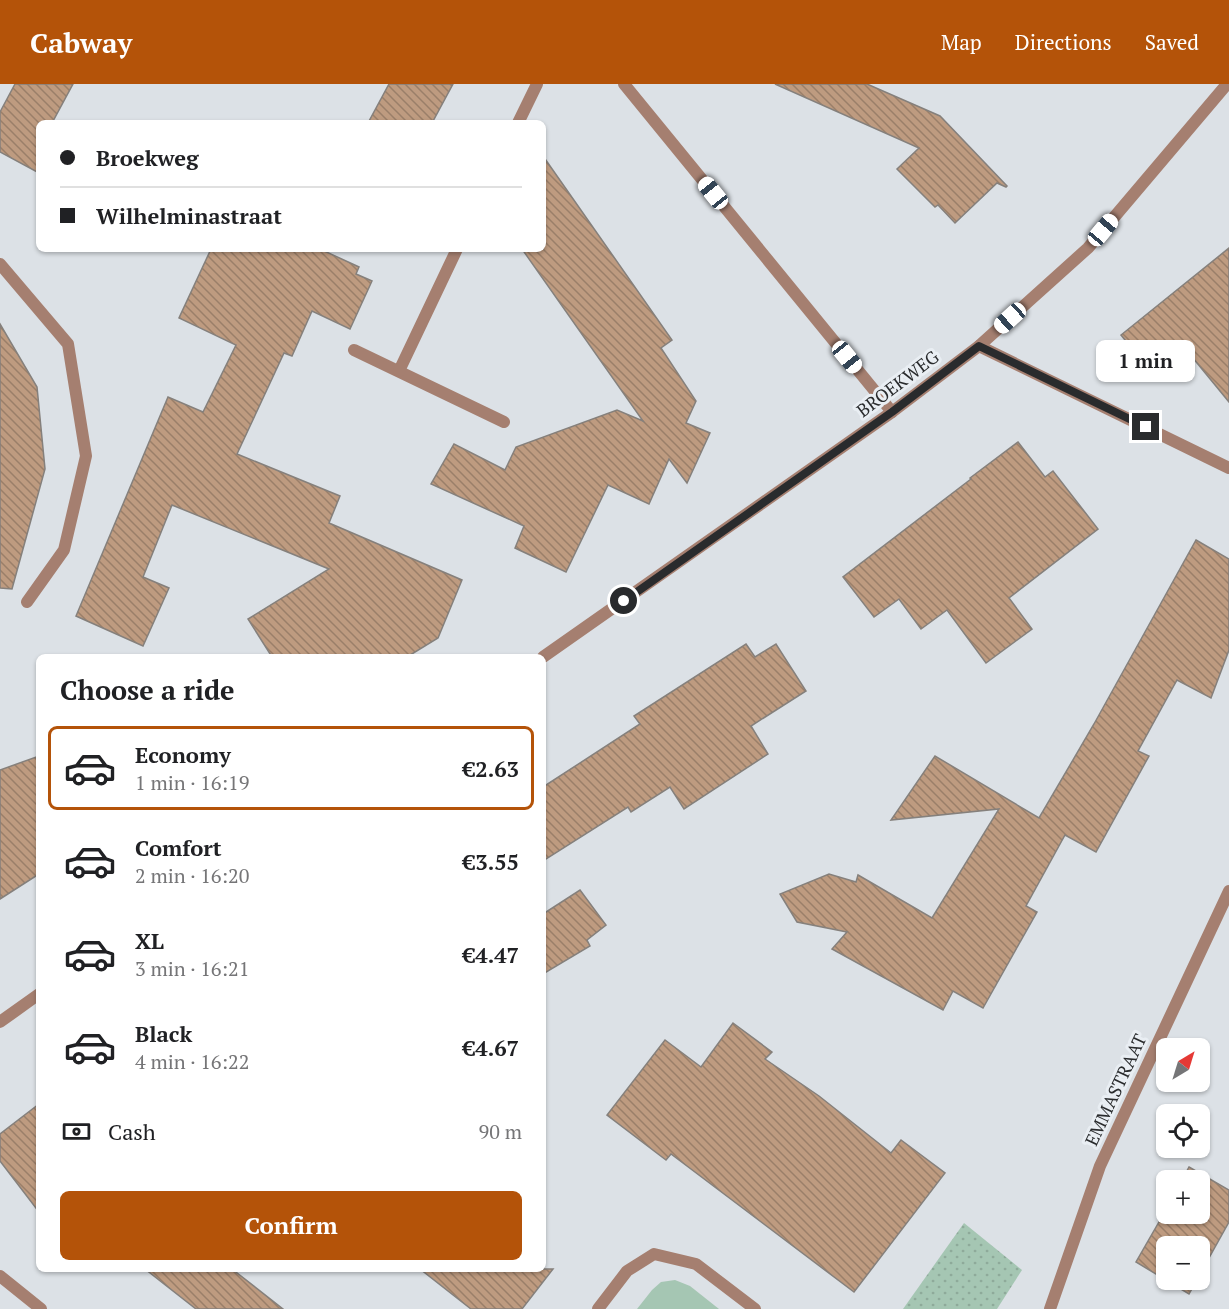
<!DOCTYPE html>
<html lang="en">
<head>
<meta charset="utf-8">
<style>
	body { margin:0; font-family:"PT Serif",serif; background:#f2f2f2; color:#202124; height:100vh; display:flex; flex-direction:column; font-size:22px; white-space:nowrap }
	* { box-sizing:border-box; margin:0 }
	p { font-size:20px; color:#757577 }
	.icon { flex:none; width:33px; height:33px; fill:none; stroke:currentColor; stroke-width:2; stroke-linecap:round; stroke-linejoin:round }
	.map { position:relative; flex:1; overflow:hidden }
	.side { position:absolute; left:36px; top:570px; width:510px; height:618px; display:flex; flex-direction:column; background:#fff; border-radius:9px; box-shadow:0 2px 4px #0004 }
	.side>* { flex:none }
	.hud { position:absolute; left:36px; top:36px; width:510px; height:132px; border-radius:9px; box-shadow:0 2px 4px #0004; display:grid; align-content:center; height:132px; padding:0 24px; background:#fff }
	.needle { width:39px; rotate:38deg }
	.fabs { position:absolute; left:1156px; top:954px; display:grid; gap:12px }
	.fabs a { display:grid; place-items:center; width:54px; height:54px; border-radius:9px; background:#fff; box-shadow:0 2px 4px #0004; font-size:30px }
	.end { position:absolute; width:27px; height:27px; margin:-14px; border:8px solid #292b2d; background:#fff; box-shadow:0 0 0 3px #fff }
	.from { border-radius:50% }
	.bubble { position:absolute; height:42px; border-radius:9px; background:#fff; box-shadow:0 2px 4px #0004; font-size:20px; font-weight:700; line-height:42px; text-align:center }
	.car { position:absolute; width:18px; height:36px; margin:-18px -9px; border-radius:8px; box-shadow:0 0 4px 2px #0007; background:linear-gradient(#fff 24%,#345 0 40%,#fff 0 76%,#345 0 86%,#fff 0) }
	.hud b { display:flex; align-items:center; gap:21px; height:57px; font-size:22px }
	.hud b+b { border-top:2px solid #e0e0e0 }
	.hud i { width:15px; height:15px; background:#202124 }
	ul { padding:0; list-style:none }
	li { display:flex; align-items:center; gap:18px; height:84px; margin:0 12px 9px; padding:0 12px; border:3px solid transparent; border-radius:9px }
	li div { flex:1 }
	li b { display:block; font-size:22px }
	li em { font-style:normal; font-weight:700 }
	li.on { border-color:#b45309 }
	li>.icon { width:54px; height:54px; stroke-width:1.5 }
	h2 { padding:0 24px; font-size:27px; line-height:72px }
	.pay { display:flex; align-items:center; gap:15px; height:66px; padding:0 24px; font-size:22px }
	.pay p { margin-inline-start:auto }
	.action { display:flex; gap:12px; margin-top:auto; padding:12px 24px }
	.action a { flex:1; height:69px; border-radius:9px; background:#b45309; color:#fff; font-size:24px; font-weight:700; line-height:69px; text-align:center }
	header { display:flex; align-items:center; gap:36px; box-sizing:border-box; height:84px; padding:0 30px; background:#b45309; color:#fff }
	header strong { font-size:28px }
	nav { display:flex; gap:33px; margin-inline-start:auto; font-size:21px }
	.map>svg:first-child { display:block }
</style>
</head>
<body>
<header>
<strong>Cabway</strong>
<nav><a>Map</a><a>Directions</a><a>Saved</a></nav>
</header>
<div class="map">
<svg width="1229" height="1225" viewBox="0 0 1229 1225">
	<defs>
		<pattern id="park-dots" width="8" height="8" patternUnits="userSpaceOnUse" patternTransform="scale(1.5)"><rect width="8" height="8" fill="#a5c6b3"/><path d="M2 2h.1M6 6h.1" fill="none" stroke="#8eaa9a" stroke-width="1.8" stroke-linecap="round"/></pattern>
		<pattern id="building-back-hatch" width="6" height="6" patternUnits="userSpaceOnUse" patternTransform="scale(1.5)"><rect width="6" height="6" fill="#be9b80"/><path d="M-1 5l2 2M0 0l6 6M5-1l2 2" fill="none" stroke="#9a7f69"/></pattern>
	</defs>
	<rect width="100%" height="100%" fill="#dce1e6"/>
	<!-- green -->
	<polygon fill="#a5c6b3" points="675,1196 690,1202 719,1225 637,1225 652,1206 661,1198"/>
	<!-- park -->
	<polygon fill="url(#park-dots)" points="964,1139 1022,1186 997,1225 903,1225"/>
	<!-- building -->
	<g fill="url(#building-back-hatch)" stroke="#85807c" stroke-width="1.5">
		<polygon points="15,0 73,0 52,39 39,39 39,89 0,68 0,28"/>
		<polygon points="389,0 453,0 432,39 368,39"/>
		<polygon points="775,0 867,0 940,32 1007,102 1006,103 997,99 955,139 938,121 935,123 897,85 919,64"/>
		<polygon points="543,72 672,256 661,264 696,317 686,339 710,349 687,399 669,375 649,420 608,401 566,488 515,464 524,442 431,400 454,360 505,386 516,363 617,326 643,337 522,165 543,165"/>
		<polygon points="1229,164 1229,318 1188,268 1156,294 1121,251"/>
		<polygon points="211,165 320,165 359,183 356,190 372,197 350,245 312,227 292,272 284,269 237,370 340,412 329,439 462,496 438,554 407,573 272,573 248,535 329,485 172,421 143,493 169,504 143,562 76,532 168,313 203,328 236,261 179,234"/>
		<polygon points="0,240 37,303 45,385 12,505 0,504"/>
		<polygon points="1018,358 1045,393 1053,387 1098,445 1009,514 1032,545 986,579 947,526 921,545 899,515 874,533 843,493 971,395 970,394"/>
		<polygon points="1196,456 1229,475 1229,566 1211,614 1177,596 1138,667 1149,672 1096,768 1065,751 1026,822 1037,828 983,924 953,907 943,926 832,865 847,848 797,838 780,810 829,790 856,798 858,791 932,834 999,725 891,736 935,672 1039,734 1094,640"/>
		<polygon points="746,560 755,573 776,560 806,607 751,642 768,670 684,725 670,703 631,728 628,723 543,777 543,703 640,640 634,632"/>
		<polygon points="39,672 39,790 0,815 0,686"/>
		<polygon points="580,806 606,841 587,856 590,862 543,890 543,830"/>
		<polygon points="733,939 772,968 765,975 819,1012 891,1069 901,1056 945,1089 854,1208 671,1070 666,1076 607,1031 665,956 701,983"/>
		<polygon points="39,1020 39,1128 0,1077 0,1050"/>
		<polygon points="1189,1083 1229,1106 1229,1138 1200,1190 1200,1162 1167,1162 1167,1196 1197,1196 1189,1210 1136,1178 1167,1124 1167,1130 1200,1130 1200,1096 1182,1096"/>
		<polygon points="145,1185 232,1185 283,1225 196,1225"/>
		<polygon points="420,1185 553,1185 522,1225 471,1225"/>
	</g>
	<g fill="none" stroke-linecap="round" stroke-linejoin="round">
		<!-- lane -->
		<g stroke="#a57f70" stroke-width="12">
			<polyline points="518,39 537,0"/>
			<polyline points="0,180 68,260 86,372 64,466 27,518"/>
			<polyline points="354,266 504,338"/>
			<polyline points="399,287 457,165"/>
		</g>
		<!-- street -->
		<g stroke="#a57f70" stroke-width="12">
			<polyline points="624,0 892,328"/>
			<polyline points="979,262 1229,384"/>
			<polyline points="543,573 892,328 979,262 1088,164 1227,0"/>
			<polyline points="0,938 39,910"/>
			<polyline points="0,1192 41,1225"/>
			<polyline points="598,1225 627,1187 654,1170 696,1180 755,1225"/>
			<polyline points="1050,1225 1100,1082 1229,807"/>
		</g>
	</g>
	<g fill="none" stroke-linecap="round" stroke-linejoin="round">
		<!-- route -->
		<polyline stroke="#292b2d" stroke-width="8" points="624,517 892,328 979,262 1146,343"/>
	</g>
	<g text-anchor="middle" stroke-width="6" stroke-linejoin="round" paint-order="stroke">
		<!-- street labels -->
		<g font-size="18" fill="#292b2d" stroke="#e9eef3">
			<text transform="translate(898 300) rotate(-37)" y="6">BROEKWEG</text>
			<text transform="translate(1116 1006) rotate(-65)" y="6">EMMASTRAAT</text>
		</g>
	</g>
</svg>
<div class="fabs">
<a><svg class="needle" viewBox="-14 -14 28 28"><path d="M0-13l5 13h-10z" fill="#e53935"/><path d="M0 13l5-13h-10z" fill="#757577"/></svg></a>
<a><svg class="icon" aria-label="locate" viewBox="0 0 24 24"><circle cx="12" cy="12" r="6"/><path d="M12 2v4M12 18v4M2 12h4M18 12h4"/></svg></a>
<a>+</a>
<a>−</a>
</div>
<i class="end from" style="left:624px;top:517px"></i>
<i class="end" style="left:1146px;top:343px"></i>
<div class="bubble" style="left:1096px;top:256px;width:99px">1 min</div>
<i class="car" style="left:713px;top:109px;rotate:321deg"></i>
<i class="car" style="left:1103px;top:146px;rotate:40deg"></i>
<i class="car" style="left:1010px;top:234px;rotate:228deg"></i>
<i class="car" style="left:847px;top:273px;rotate:141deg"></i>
<div class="hud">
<b><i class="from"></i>Broekweg</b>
<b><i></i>Wilhelminastraat</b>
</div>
<section class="side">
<h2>Choose a ride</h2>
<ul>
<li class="on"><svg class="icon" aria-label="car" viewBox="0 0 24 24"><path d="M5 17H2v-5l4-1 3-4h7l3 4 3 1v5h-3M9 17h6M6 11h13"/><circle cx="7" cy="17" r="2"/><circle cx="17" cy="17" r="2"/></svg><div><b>Economy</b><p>1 min · 16:19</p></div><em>€2.63</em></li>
<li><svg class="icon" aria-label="car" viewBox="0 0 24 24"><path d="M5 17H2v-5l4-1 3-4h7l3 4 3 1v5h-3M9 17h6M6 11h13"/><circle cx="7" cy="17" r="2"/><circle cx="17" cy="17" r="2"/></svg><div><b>Comfort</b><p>2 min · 16:20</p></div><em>€3.55</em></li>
<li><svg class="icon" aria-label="car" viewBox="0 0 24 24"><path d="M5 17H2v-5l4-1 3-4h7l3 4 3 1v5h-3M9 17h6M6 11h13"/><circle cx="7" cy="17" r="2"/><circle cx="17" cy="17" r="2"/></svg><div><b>XL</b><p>3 min · 16:21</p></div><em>€4.47</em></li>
<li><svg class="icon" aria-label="car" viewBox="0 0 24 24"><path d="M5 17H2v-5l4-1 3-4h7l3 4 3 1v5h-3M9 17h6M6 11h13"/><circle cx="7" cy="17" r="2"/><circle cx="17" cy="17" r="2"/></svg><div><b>Black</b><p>4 min · 16:22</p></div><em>€4.67</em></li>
</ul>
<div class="pay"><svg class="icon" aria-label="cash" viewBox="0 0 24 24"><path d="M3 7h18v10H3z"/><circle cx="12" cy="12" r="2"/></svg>Cash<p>90 m</p></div>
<div class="action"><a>Confirm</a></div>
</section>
</div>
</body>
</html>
